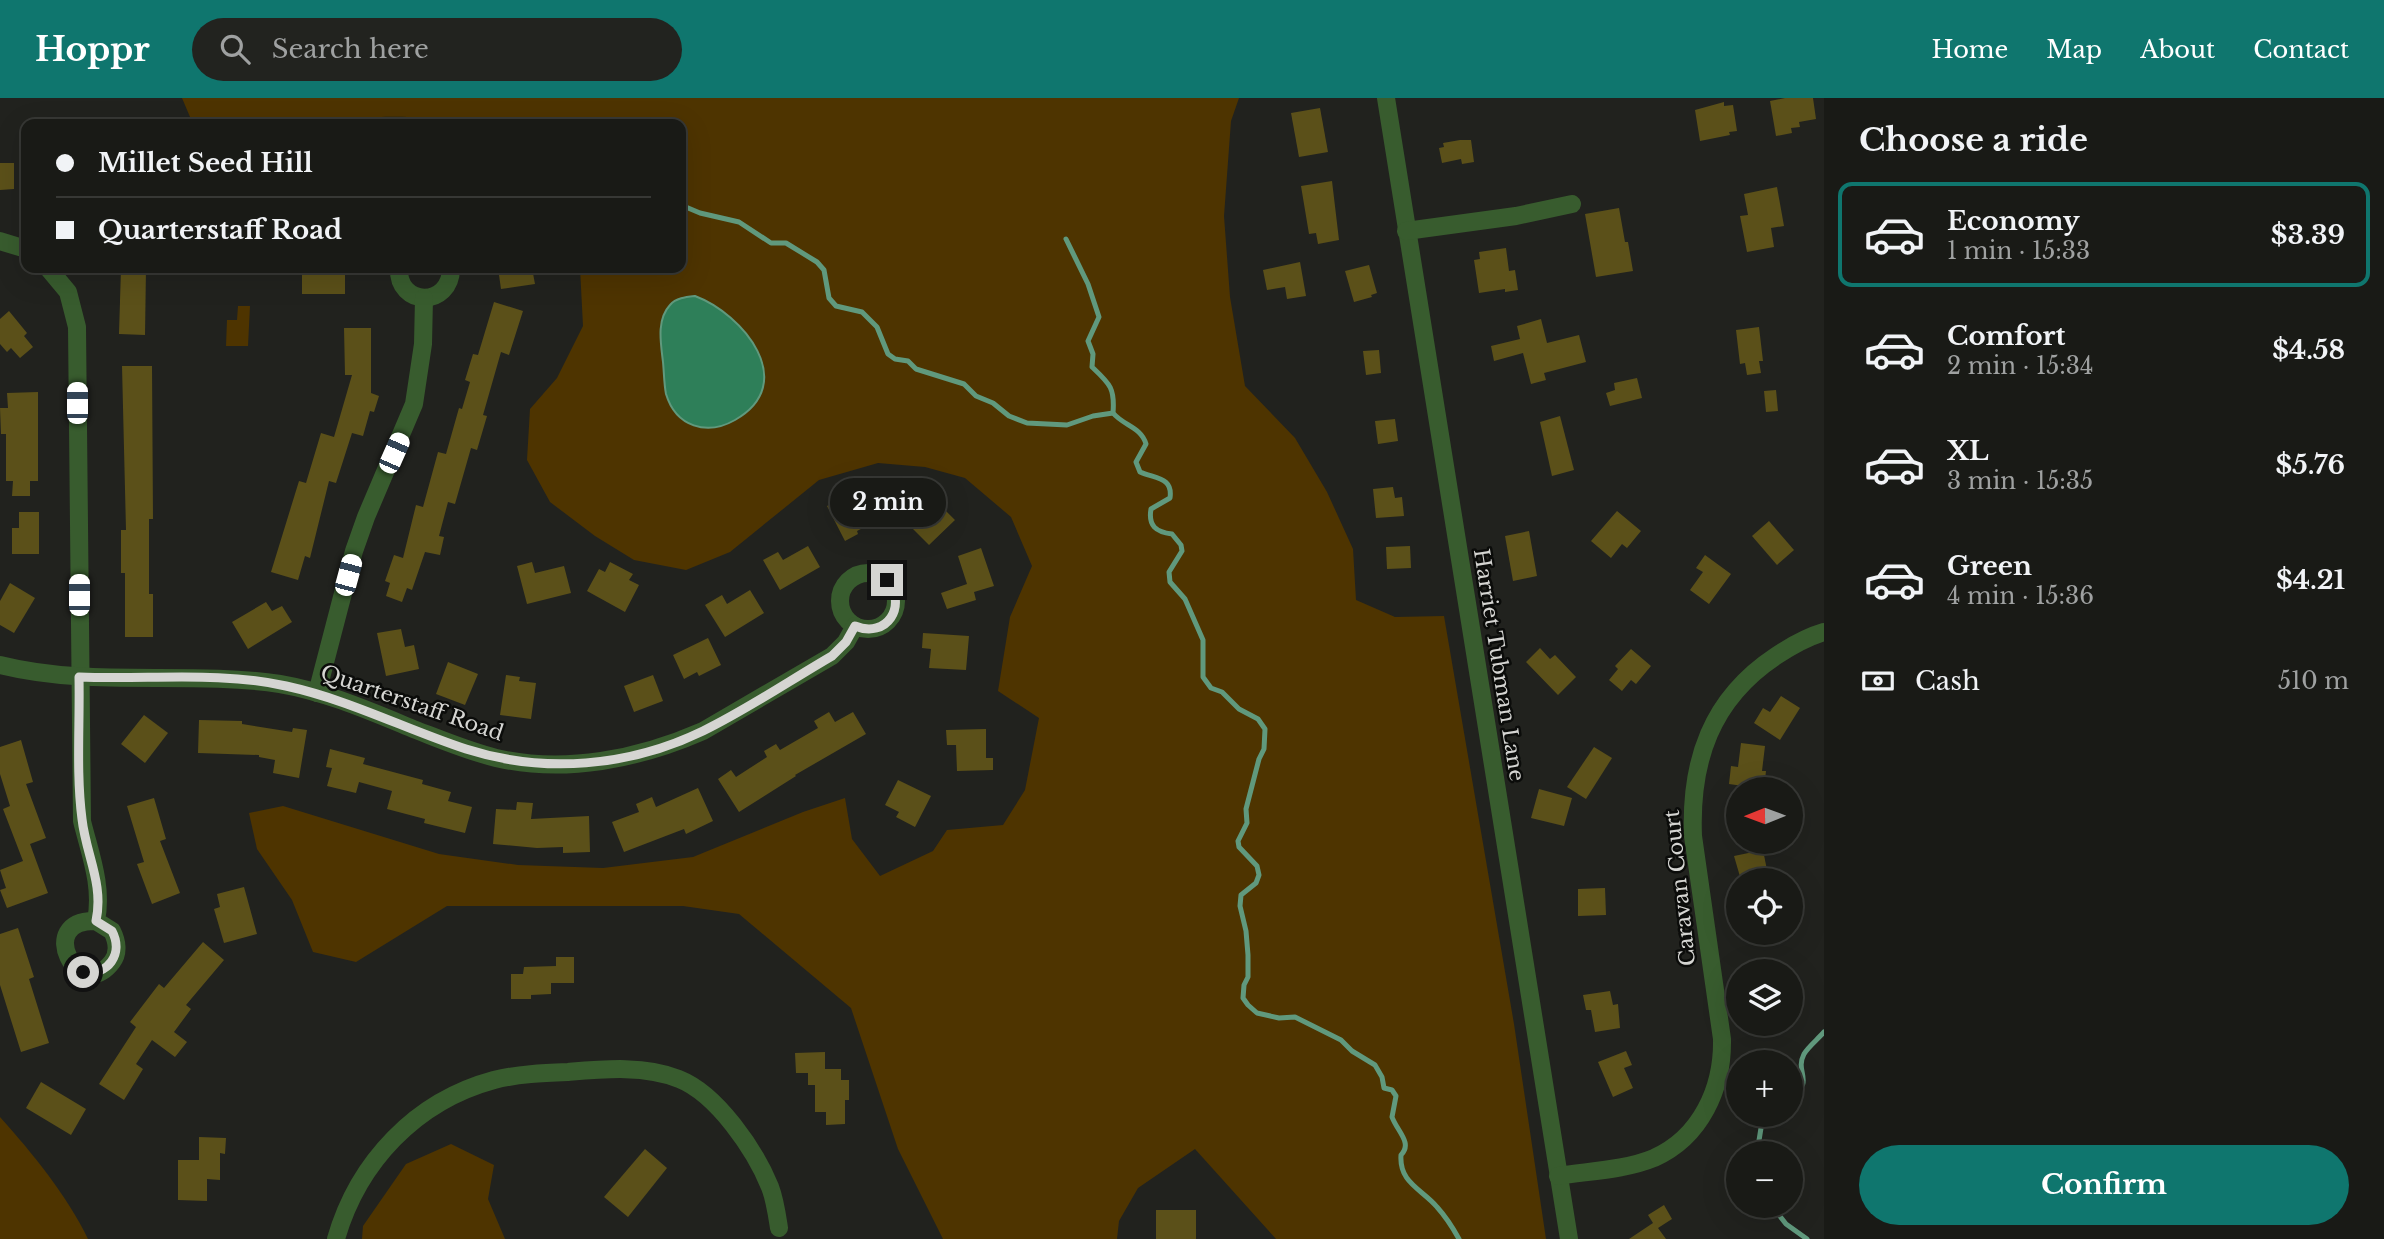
<!DOCTYPE html>
<html lang="en">
<head>
<meta charset="utf-8">
<style>
	body { margin:0; font-family:"Libre Baskerville",serif; background:#22231f; color:#f1f3f6; height:100vh; display:flex; flex-direction:column; font-size:26px; white-space:nowrap }
	* { box-sizing:border-box; margin:0 }
	p { font-size:23px; color:#9fa1a1 }
	.icon { flex:none; width:38px; height:38px; fill:none; stroke:currentColor; stroke-width:2; stroke-linecap:round; stroke-linejoin:round }
	.map { position:relative; flex:1; overflow:hidden }
	.side { display:flex; flex-direction:column; background:#191a16; width:560px }
	.side>* { flex:none }
	.top-card { position:absolute; left:21px; top:21px; width:665px; height:154px; border-radius:14px; box-shadow:0 7px 28px #0002,0 0 0 2px #373835; display:grid; align-content:center; height:154px; padding:0 35px; background:#191a16 }
	.needle { width:46px; rotate:269deg }
	.tools { position:absolute; left:1726px; top:679px; display:grid; gap:14px }
	.tools a { display:grid; place-items:center; width:77px; height:77px; border-radius:50%; background:#191a16; box-shadow:0 7px 28px #0002,0 0 0 2px #373835; font-size:35px }
	.end { position:absolute; width:32px; height:32px; margin:-16px; border:9px solid #d5d5d2; background:#111; box-shadow:0 0 0 4px #111 }
	.from { border-radius:50% }
	.bubble { position:absolute; height:49px; border-radius:24px; background:#191a16; box-shadow:0 7px 28px #0002,0 0 0 2px #373835; font-size:23px; font-weight:800; line-height:49px; text-align:center }
	.car { position:absolute; width:21px; height:42px; margin:-21px -10px; border-radius:9px; box-shadow:0 0 5px 2px #0007; background:linear-gradient(#fff 24%,#345 0 40%,#fff 0 76%,#345 0 86%,#fff 0) }
	.top-card b { display:flex; align-items:center; gap:24px; height:66px; font-size:26px }
	.top-card b+b { border-top:2px solid #373835 }
	.top-card i { width:18px; height:18px; background:#f1f3f6 }
	ul { padding:0; list-style:none }
	li { display:flex; align-items:center; gap:21px; height:105px; margin:0 14px 10px; padding:0 21px; border:4px solid transparent; border-radius:14px }
	li div { flex:1 }
	li b { display:block; font-size:26px }
	li em { font-style:normal; font-weight:800 }
	li.on { border-color:#0f766e }
	li>.icon { width:63px; height:63px; stroke-width:1.5 }
	h2 { padding:0 35px; font-size:32px; line-height:84px }
	.pay { display:flex; align-items:center; gap:18px; height:77px; padding:0 35px; font-size:26px }
	.pay p { margin-inline-start:auto }
	.button { display:flex; gap:14px; margin-top:auto; padding:14px 35px }
	.button a { flex:1; height:80px; border-radius:42px; background:#0f766e; color:#fff; font-size:28px; font-weight:800; line-height:80px; text-align:center }
	header { display:flex; align-items:center; gap:42px; box-sizing:border-box; height:98px; padding:0 35px; background:#0f766e; color:#fff }
	header strong { font-size:33px }
	nav { display:flex; gap:38px; margin-inline-start:auto; font-size:24px }
	.search { width:490px; height:63px; background:#22231f; display:flex; align-items:center; gap:18px; box-sizing:border-box; padding:0 24px; border-radius:38px; color:#9fa1a1; font-size:26px }
	main { display:flex; flex:1; min-height:0 }
	.map>svg:first-child { display:block }
</style>
</head>
<body>
<header>
<strong>Hoppr</strong>
<div class="search"><svg class="icon" aria-label="search" viewBox="0 0 24 24"><circle cx="10" cy="10" r="6"/><path d="M15 15l6 6"/></svg>Search here</div>
<nav><a>Home</a><a>Map</a><a>About</a><a>Contact</a></nav>
</header>
<main>
<div class="map">
<svg width="1824" height="1141" viewBox="0 0 1824 1141">
	<rect width="100%" height="100%" fill="#21221e"/>
	<!-- green -->
	<g fill="#4e3400">
		<path d="M 182,0 L 1239,0 L 1231,23 L 1224,118 L 1230,199 L 1245,288 L 1295,340 L 1327,394 L 1353,451 L 1356,502 L 1395,519 L 1444,518 L 1514,926 L 1546,1141 L 1276,1141 L 1195,1051 L 1138,1090 L 1119,1123 L 1117,1141 L 943,1141 L 898,1051 L 851,910 L 739,816 L 683,808 L 447,808 L 356,864 L 313,854 L 292,802 L 257,751 L 249,715 L 283,708 L 439,756 L 518,767 L 603,770 L 693,759 L 803,714 L 845,700 L 852,741 L 880,778 L 933,753 L 947,732 L 1003,727 L 1025,692 L 1039,620 L 998,593 L 1010,519 L 1032,468 L 1011,419 L 965,380 L 925,369 L 878,365 L 819,382 L 730,454 L 686,472 L 634,462 L 595,438 L 550,404 L 527,362 L 530,311 L 557,280 L 583,228 L 580,170 L 681,170 L 681,26 L 458,26 C 437,19 365,14 346,26 L 193,26 Z"/>
		<polygon points="238,208 250,208 248,248 226,248 227,222 237,222"/>
		<path d="M 0,1019 C 33,1056 66,1096 88,1141 L 0,1141 Z"/>
		<polygon points="451,1046 494,1067 488,1101 505,1141 362,1141 363,1128 406,1066"/>
	</g>
	<!-- water -->
	<path fill="#2e7f59" stroke="#60997d" stroke-width="2" d="M 695,198 C 743,216 800,285 735,322 C 707,338 676,329 666,296 C 664,286 664,274 663,264 C 661,246 656,222 670,207 C 676,200 686,199 695,198 Z"/>
	<g fill="none" stroke-linecap="round" stroke-linejoin="round">
		<!-- stream -->
		<g stroke="#60997d" stroke-width="5">
			<polyline points="681,107 700,115 739,124 771,145 786,145 817,164 824,172 829,200 836,208 862,214 877,229 888,256 895,261 908,263 916,271 964,286 976,298 993,305 1009,318 1027,325 1067,327 1093,318 1113,315"/>
			<path d="M 1066,141 L 1088,186 L 1099,219 L 1088,243 L 1093,256 L 1092,269 C 1110,286 1115,290 1113,315 C 1124,328 1141,329 1146,346 L 1136,364 L 1140,374 C 1156,381 1173,379 1170,400 L 1151,411 C 1148,428 1156,434 1172,436 L 1181,447 L 1182,453 L 1169,474 L 1170,484 L 1185,501 L 1203,542 L 1203,579 L 1211,590 L 1222,594 L 1239,611 L 1258,621 L 1265,631 L 1264,651 L 1259,661 L 1246,711 L 1247,725 L 1238,743 L 1239,749 L 1257,768 L 1259,777 L 1256,785 L 1241,797 L 1240,808 L 1246,833 L 1248,857 L 1248,879 L 1244,887 L 1243,900 L 1248,907 L 1257,915 L 1279,920 L 1295,919 L 1341,942 L 1352,953 L 1375,967 L 1382,979 L 1384,990 L 1392,992 L 1396,998 L 1392,1019 C 1397,1033 1413,1045 1401,1057 C 1399,1085 1422,1091 1437,1109 C 1446,1119 1453,1130 1459,1141"/>
			<path d="M 1790,1004 C 1816,980 1794,976 1804,956 C 1808,949 1818,941 1824,934"/>
			<polyline points="1757,1055 1761,1030 1774,1017"/>
			<polyline points="1772,1108 1786,1126 1807,1141"/>
		</g>
	</g>
	<!-- building -->
	<g fill="#5b5019">
		<polygon points="1785,0 1813,0 1816,21 1799,24 1800,29 1791,30 1792,35 1776,38 1770,3"/>
		<polygon points="1724,4 1724,8 1733,7 1737,33 1729,34 1730,37 1700,43 1695,12"/>
		<polygon points="1320,10 1328,54 1299,59 1291,15"/>
		<polygon points="1460,42 1471,42 1474,64 1462,66 1461,61 1442,65 1439,50 1444,49 1443,45"/>
		<polygon points="0,65 14,65 14,91 0,92"/>
		<polygon points="1332,83 1339,142 1318,146 1316,135 1309,136 1301,88"/>
		<polygon points="1777,89 1784,128 1771,130 1774,149 1747,154 1740,118 1748,117 1744,96"/>
		<polygon points="1619,110 1625,144 1628,144 1633,173 1596,179 1585,116"/>
		<polygon points="1506,150 1509,173 1515,172 1518,192 1505,194 1505,191 1479,195 1474,162 1480,161 1479,154"/>
		<polygon points="1300,164 1306,198 1287,201 1285,189 1267,192 1263,172"/>
		<polygon points="1369,167 1377,195 1371,197 1372,199 1354,204 1345,173"/>
		<polygon points="121,170 146,170 145,237 119,236"/>
		<polygon points="310,170 345,170 345,196 302,196 302,176 311,176"/>
		<polygon points="498,170 532,170 535,186 501,191"/>
		<polygon points="494,204 523,213 509,257 501,254 483,317 487,318 477,352 471,350 455,406 448,404 439,438 444,439 440,457 425,454 412,492 407,490 402,504 386,498 390,485 385,483 394,457 403,460 416,407 423,409 438,354 446,356 459,310 462,311 470,284 465,282 473,256 478,257"/>
		<polygon points="9,213 27,235 24,238 33,249 20,260 11,250 7,254 0,246 0,221"/>
		<polygon points="1541,221 1547,245 1579,237 1586,264 1544,275 1546,282 1531,286 1523,255 1494,263 1491,248 1520,241 1517,228"/>
		<polygon points="1759,229 1763,263 1759,263 1761,275 1747,277 1745,265 1740,266 1736,232"/>
		<polygon points="344,230 371,230 371,295 379,298 374,314 370,313 363,338 352,335 336,385 329,383 310,460 305,458 298,482 271,474 299,383 306,385 321,335 334,339 352,277 345,277"/>
		<polygon points="1379,252 1381,275 1366,277 1363,253"/>
		<polygon points="122,268 152,268 153,421 149,421 149,496 153,496 153,539 125,539 125,475 121,475 121,432 126,432"/>
		<polygon points="1637,280 1642,300 1610,308 1606,295 1615,292 1614,285"/>
		<polygon points="1776,292 1778,313 1766,314 1764,293"/>
		<polygon points="38,294 38,383 30,383 30,398 12,398 13,383 6,383 6,336 1,336 0,310 8,310 7,295"/>
		<polygon points="1560,318 1574,372 1552,378 1540,324"/>
		<polygon points="1395,321 1398,343 1378,346 1375,323"/>
		<polygon points="920,387 955,422 929,447 902,420 915,406 908,399"/>
		<polygon points="866,388 882,420 857,433 858,436 845,443 827,408"/>
		<polygon points="1393,389 1395,400 1402,399 1404,418 1376,420 1373,391"/>
		<polygon points="1617,413 1641,433 1627,450 1622,446 1611,460 1591,443"/>
		<polygon points="19,414 39,414 39,456 12,456 12,430 19,430"/>
		<polygon points="1769,423 1794,452 1777,467 1752,438"/>
		<polygon points="1529,433 1537,478 1513,483 1505,438"/>
		<polygon points="808,448 820,469 780,492 763,462 778,454 783,462"/>
		<polygon points="1410,448 1411,470 1387,471 1386,449"/>
		<polygon points="981,450 994,488 974,494 976,502 947,511 941,495 967,486 958,458"/>
		<polygon points="1705,457 1731,476 1709,506 1690,492 1703,474 1696,470"/>
		<polygon points="532,464 535,475 564,468 571,495 527,506 517,468"/>
		<polygon points="610,464 633,476 629,482 639,487 625,514 587,493 599,471 605,474"/>
		<polygon points="10,485 35,500 14,535 0,527 0,503"/>
		<polygon points="750,492 764,515 725,539 705,507 722,497 727,506"/>
		<polygon points="266,504 272,513 282,508 292,524 248,551 232,524"/>
		<polygon points="401,531 405,549 414,547 419,571 386,578 377,535"/>
		<polygon points="923,535 969,538 966,572 929,570 931,551 922,550"/>
		<polygon points="708,540 721,567 699,578 697,574 684,581 673,557"/>
		<polygon points="1540,550 1550,561 1555,557 1576,579 1558,597 1526,564"/>
		<polygon points="1631,551 1651,568 1636,586 1631,582 1622,593 1609,582 1618,571 1615,568"/>
		<polygon points="448,564 478,576 465,607 436,596"/>
		<polygon points="506,577 520,579 519,583 536,585 531,621 500,617"/>
		<polygon points="653,577 663,603 634,614 624,588"/>
		<polygon points="1781,598 1800,610 1780,642 1754,625 1763,610 1770,614"/>
		<polygon points="829,614 835,624 853,614 866,636 795,677 796,678 739,714 718,681 731,672 736,679 767,659 764,653 776,646 780,652 818,630 814,623"/>
		<polygon points="144,617 168,635 145,665 121,646"/>
		<polygon points="199,622 242,623 242,626 292,634 293,630 307,632 299,680 273,675 275,662 259,659 259,657 198,655"/>
		<polygon points="986,631 986,660 993,660 993,672 957,673 956,647 947,647 946,632"/>
		<polygon points="21,642 33,684 26,686 46,740 30,746 48,795 7,810 0,792 6,790 0,772 23,763 3,711 10,708 0,676 0,649"/>
		<polygon points="1741,645 1765,648 1762,673 1766,673 1764,691 1729,686 1731,668 1738,669"/>
		<polygon points="1594,649 1612,660 1586,701 1567,689"/>
		<polygon points="330,651 365,660 363,666 423,682 422,686 451,694 448,703 472,709 465,735 424,725 425,721 387,711 392,693 359,684 356,695 327,688 332,670 326,669"/>
		<polygon points="898,682 931,698 915,729 896,719 899,714 885,707"/>
		<polygon points="698,690 713,723 686,736 684,731 624,754 612,724 639,714 636,706 652,699 656,709"/>
		<polygon points="1539,691 1572,700 1564,728 1531,720"/>
		<polygon points="154,700 166,741 160,743 180,795 152,806 137,766 144,764 127,708"/>
		<polygon points="517,704 533,705 531,721 589,718 590,754 563,755 563,749 537,750 493,746 496,711 516,712"/>
		<polygon points="1763,752 1769,782 1741,782 1734,758"/>
		<polygon points="244,789 257,836 224,845 214,811 220,809 217,796"/>
		<polygon points="1605,790 1606,817 1578,818 1578,791"/>
		<polygon points="18,830 34,879 29,881 49,945 21,954 0,887 0,836"/>
		<polygon points="203,844 224,862 186,907 191,911 174,934 187,944 175,959 152,942 136,966 143,971 124,1002 99,986 136,929 130,924 159,886 164,890"/>
		<polygon points="556,859 574,859 574,885 551,885 551,896 531,897 531,901 511,901 511,876 523,876 524,869 556,868"/>
		<polygon points="1610,893 1613,907 1618,906 1620,930 1595,934 1591,912 1586,912 1583,897"/>
		<polygon points="1626,953 1632,967 1624,970 1633,990 1613,999 1598,964"/>
		<polygon points="825,954 825,971 841,971 841,982 849,982 849,1002 845,1002 845,1026 826,1027 826,1014 815,1014 815,987 808,987 808,975 796,975 795,955"/>
		<polygon points="41,984 86,1011 71,1037 26,1010"/>
		<polygon points="199,1039 226,1040 225,1056 220,1055 220,1082 207,1081 207,1103 178,1102 178,1062 199,1062"/>
		<polygon points="645,1051 667,1070 628,1119 604,1099"/>
		<polygon points="1664,1107 1672,1121 1658,1130 1666,1141 1629,1141 1653,1125 1648,1117"/>
		<rect x="1156" y="1112" width="40" height="29"/>
	</g>
	<g fill="none" stroke-linecap="round" stroke-linejoin="round">
		<!-- minor -->
		<g stroke="#385c2e" stroke-width="18">
			<polyline points="1386,0 1569,1141"/>
			<polyline points="1406,133 1516,118 1572,106"/>
			<polyline points="0,143 26,151"/>
			<path d="M 48,170 L 68,194 L 77,229 L 82,723 C 90,756 103,788 96,823 L 112,833 C 117,843 119,855 112,864 C 79,907 34,821 96,823"/>
			<path d="M 399,170 C 397,209 451,210 451,170"/>
			<circle cx="868" cy="503" r="28"/>
			<path d="M 0,567 C 92,590 187,572 280,586 C 327,594 372,614 416,632 C 442,642 468,653 496,660 C 565,676 639,661 703,633 L 832,558 L 846,544 L 855,528"/>
			<polyline points="317,595 354,453 366,419 414,306 423,246 424,200"/>
			<path d="M 1558,1078 C 1589,1073 1625,1072 1654,1060 C 1701,1039 1723,990 1722,941 L 1693,738 C 1690,663 1711,601 1776,558 C 1791,548 1807,539 1824,534"/>
			<path d="M 336,1141 C 358,1064 416,1003 494,982 C 518,976 543,975 568,974 C 603,971 646,967 679,981 C 717,996 755,1052 770,1089 C 775,1102 777,1117 779,1130"/>
		</g>
	</g>
	<g fill="none" stroke-linecap="round" stroke-linejoin="round">
		<!-- route -->
		<path stroke="#d5d5d2" stroke-width="9" d="M 83,874 C 108,878 124,856 112,833 L 96,823 C 104,786 86,757 82,721 C 76,675 80,626 79,579 C 146,582 221,573 286,588 C 350,602 405,631 466,651 C 544,676 629,669 703,633 C 748,611 789,583 832,558 L 846,544 L 855,528 C 887,541 908,508 887,482"/>
	</g>
	<g text-anchor="middle" stroke-width="5" stroke-linejoin="round" paint-order="stroke">
		<!-- street labels -->
		<g font-size="21" fill="#d5d5d2" stroke="#0b0c0a">
			<text transform="translate(1499 567) rotate(81)" y="7">Harriet Tubman Lane</text>
			<text transform="translate(412 605) rotate(19)" y="7">Quarterstaff Road</text>
			<text transform="translate(1680 790) rotate(-96)" y="7">Caravan Court</text>
		</g>
	</g>
</svg>
<div class="tools">
<a><svg class="needle" viewBox="-14 -14 28 28"><path d="M0-13l5 13h-10z" fill="#e53935"/><path d="M0 13l5-13h-10z" fill="#9fa1a1"/></svg></a>
<a><svg class="icon" aria-label="locate" viewBox="0 0 24 24"><circle cx="12" cy="12" r="6"/><path d="M12 2v4M12 18v4M2 12h4M18 12h4"/></svg></a>
<a><svg class="icon" aria-label="layers" viewBox="0 0 24 24"><path d="M12 4l9 5-9 5-9-5zM3 14l9 5 9-5"/></svg></a>
<a>+</a>
<a>−</a>
</div>
<i class="end from" style="left:83px;top:874px"></i>
<i class="end" style="left:887px;top:482px"></i>
<div class="bubble" style="left:830px;top:380px;width:116px">2 min</div>
<i class="car" style="left:77px;top:305px;rotate:0deg"></i>
<i class="car" style="left:394px;top:355px;rotate:24deg"></i>
<i class="car" style="left:348px;top:477px;rotate:15deg"></i>
<i class="car" style="left:79px;top:497px;rotate:0deg"></i>
<div class="top-card">
<b><i class="from"></i>Millet Seed Hill</b>
<b><i></i>Quarterstaff Road</b>
</div>
</div>
<section class="side">
<h2>Choose a ride</h2>
<ul>
<li class="on"><svg class="icon" aria-label="car" viewBox="0 0 24 24"><path d="M5 17H2v-5l4-1 3-4h7l3 4 3 1v5h-3M9 17h6M6 11h13"/><circle cx="7" cy="17" r="2"/><circle cx="17" cy="17" r="2"/></svg><div><b>Economy</b><p>1 min · 15:33</p></div><em>$3.39</em></li>
<li><svg class="icon" aria-label="car" viewBox="0 0 24 24"><path d="M5 17H2v-5l4-1 3-4h7l3 4 3 1v5h-3M9 17h6M6 11h13"/><circle cx="7" cy="17" r="2"/><circle cx="17" cy="17" r="2"/></svg><div><b>Comfort</b><p>2 min · 15:34</p></div><em>$4.58</em></li>
<li><svg class="icon" aria-label="car" viewBox="0 0 24 24"><path d="M5 17H2v-5l4-1 3-4h7l3 4 3 1v5h-3M9 17h6M6 11h13"/><circle cx="7" cy="17" r="2"/><circle cx="17" cy="17" r="2"/></svg><div><b>XL</b><p>3 min · 15:35</p></div><em>$5.76</em></li>
<li><svg class="icon" aria-label="car" viewBox="0 0 24 24"><path d="M5 17H2v-5l4-1 3-4h7l3 4 3 1v5h-3M9 17h6M6 11h13"/><circle cx="7" cy="17" r="2"/><circle cx="17" cy="17" r="2"/></svg><div><b>Green</b><p>4 min · 15:36</p></div><em>$4.21</em></li>
</ul>
<div class="pay"><svg class="icon" aria-label="cash" viewBox="0 0 24 24"><path d="M3 7h18v10H3z"/><circle cx="12" cy="12" r="2"/></svg>Cash<p>510 m</p></div>
<div class="button"><a>Confirm</a></div>
</section>
</main>
</body>
</html>
